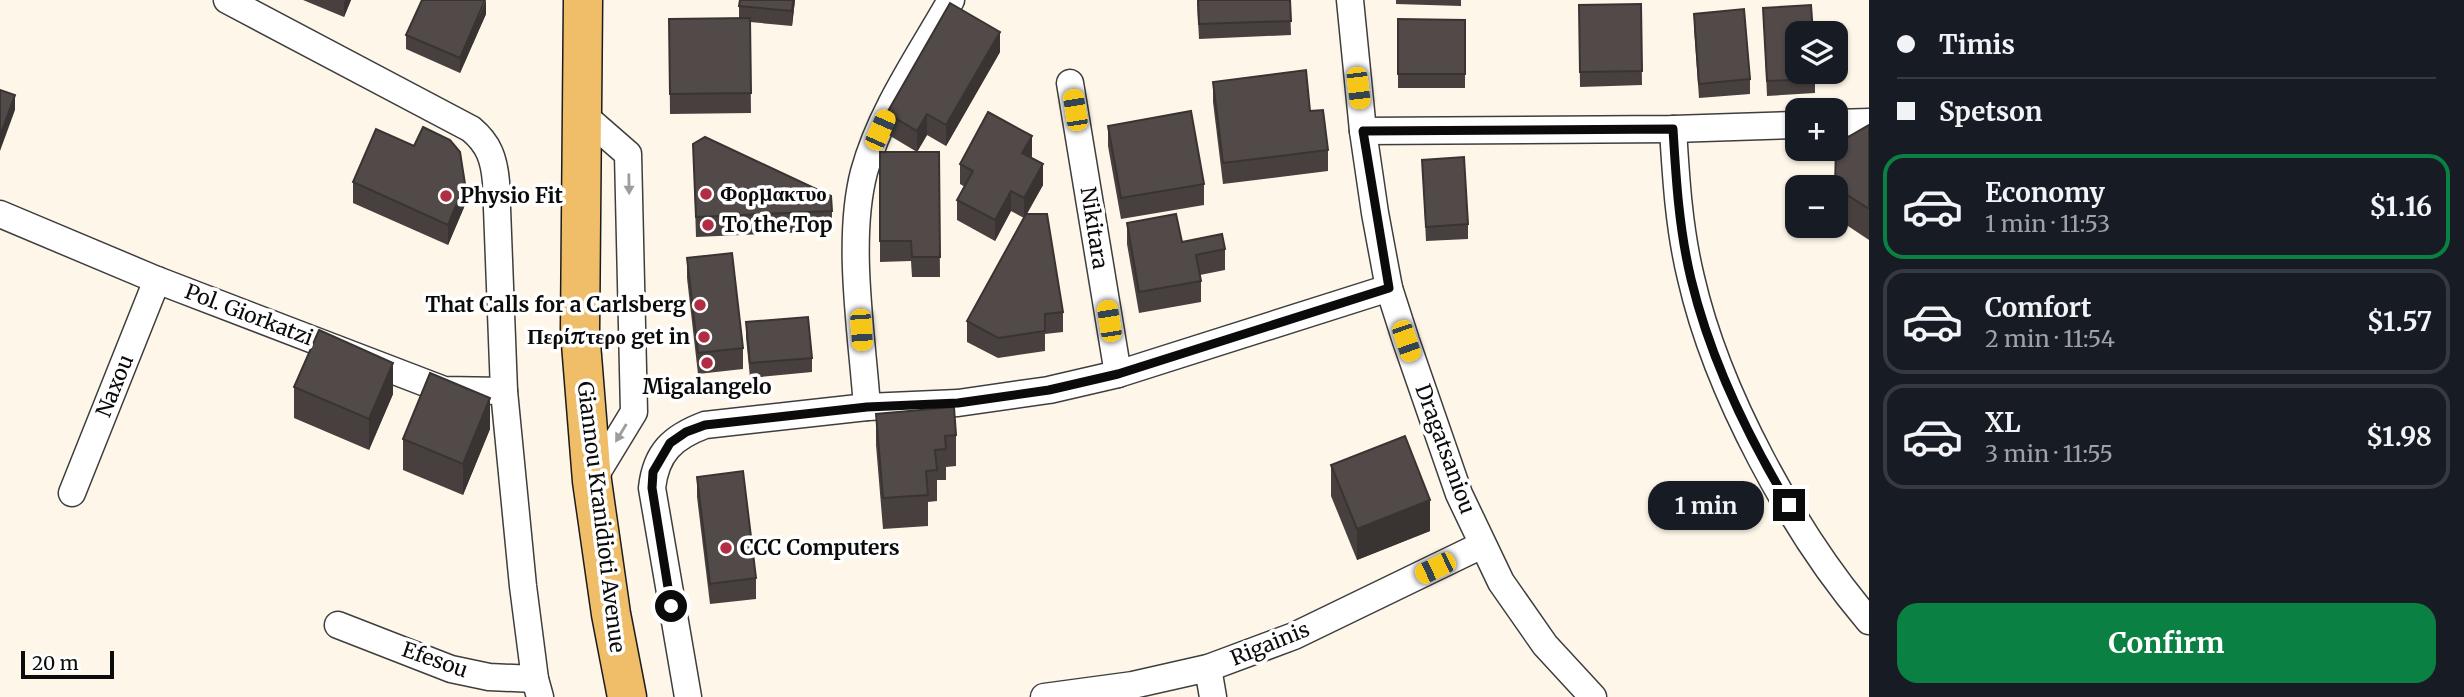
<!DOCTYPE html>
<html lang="en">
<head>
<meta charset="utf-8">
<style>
	body { margin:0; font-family:Merriweather,serif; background:#242831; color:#f1f3f6; height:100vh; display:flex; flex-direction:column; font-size:26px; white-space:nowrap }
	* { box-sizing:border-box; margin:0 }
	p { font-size:23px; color:#9ea1a6 }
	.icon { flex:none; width:38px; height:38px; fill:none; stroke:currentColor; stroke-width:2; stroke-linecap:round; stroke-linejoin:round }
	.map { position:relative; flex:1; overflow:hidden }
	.panel { display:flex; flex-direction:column; background:#171b24; width:595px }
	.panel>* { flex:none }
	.guide { display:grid; align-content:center; height:154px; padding:0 28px; background:#171b24 }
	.fabs { position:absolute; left:1785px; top:21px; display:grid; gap:14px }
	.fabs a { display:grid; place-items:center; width:63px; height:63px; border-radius:14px; background:#171b24; box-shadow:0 2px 5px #0004; font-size:35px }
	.scale { position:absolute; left:21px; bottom:18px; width:93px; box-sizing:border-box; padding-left:7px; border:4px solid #0b0b0b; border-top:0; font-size:19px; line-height:24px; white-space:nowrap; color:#0b0b0b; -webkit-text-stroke:5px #fff; paint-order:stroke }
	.end { position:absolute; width:32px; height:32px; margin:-16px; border:9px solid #0b0b0b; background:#fff; box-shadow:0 0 0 4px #fff }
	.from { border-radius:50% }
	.bubble { position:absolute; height:49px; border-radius:21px; background:#171b24; box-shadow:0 2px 5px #0004; font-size:23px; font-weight:700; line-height:49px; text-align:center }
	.car { position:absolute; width:21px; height:42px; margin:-21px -10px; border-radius:9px; box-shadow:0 0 5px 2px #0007; background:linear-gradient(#f5c518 24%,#345 0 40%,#f5c518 0 76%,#345 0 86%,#f5c518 0) }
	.guide b { display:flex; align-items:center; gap:24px; height:66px; font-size:26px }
	.guide b+b { border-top:2px solid #363941 }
	.guide i { width:18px; height:18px; background:#f1f3f6 }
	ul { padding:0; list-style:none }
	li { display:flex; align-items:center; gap:21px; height:105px; margin:0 14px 10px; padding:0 14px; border:4px solid #363941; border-radius:21px }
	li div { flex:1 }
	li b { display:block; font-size:26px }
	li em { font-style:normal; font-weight:700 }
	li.on { border-color:#0b8043 }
	li>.icon { width:63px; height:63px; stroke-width:1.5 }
	.cta { display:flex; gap:14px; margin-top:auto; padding:14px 28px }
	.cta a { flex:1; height:80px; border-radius:21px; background:#0b8043; color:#fff; font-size:28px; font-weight:700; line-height:80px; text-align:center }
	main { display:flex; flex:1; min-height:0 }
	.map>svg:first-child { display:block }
</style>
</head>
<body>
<main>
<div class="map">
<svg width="1869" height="697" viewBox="0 0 1869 697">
	<rect width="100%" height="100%" fill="#fef7e9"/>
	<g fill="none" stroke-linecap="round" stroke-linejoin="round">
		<!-- street casing -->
		<g stroke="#3e3e3e" stroke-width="29">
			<g id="street">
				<path d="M 227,0 L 471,129 C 489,144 494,159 496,182 L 504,391 L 523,586 L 535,679 L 540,697"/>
				<polyline points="1350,0 1363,131 1375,213 1389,288 1406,341 1459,494 1501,582 1545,645 1593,697"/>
				<polyline points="1070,83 1118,374"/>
				<polyline points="581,113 628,154 634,412 592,481"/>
				<polyline points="1836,123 1869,122"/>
				<path d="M 1673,129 C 1676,179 1679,229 1691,278 C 1717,392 1793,532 1869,621"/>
				<polyline points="1363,131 1673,129 1797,125"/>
				<polyline points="0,214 157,280 444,390 504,391"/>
				<path d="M 867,407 C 862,335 846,241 864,172 C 881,110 920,55 951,0"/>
				<polyline points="72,493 157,280"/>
				<polyline points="338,625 451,669 489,677 535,679"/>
				<polyline points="1208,668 1213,697"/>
				<path d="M 688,697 L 652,488 C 656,452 673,437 705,425 L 867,407 L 958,403 L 1049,390 L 1118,374 L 1389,288"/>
				<polyline points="1044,697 1133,685 1208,668 1294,636 1482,545"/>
			</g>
		</g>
		<!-- primary casing -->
		<g stroke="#1c1c1c" stroke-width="41">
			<polyline id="primary" points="583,0 580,331 592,481 611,614 627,697"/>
		</g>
		<!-- street -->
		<use href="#street" stroke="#fff" stroke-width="26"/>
		<!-- primary -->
		<use href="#primary" stroke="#f0bd68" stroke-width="38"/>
	</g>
	<!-- wall -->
	<g fill="#47403e">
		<polygon points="303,0 351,0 344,17"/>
		<polygon points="795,0 792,26 750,22 751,113 670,114 669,19 739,18 739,6"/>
		<polygon points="1197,0 1290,0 1291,35 1199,39"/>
		<polygon points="1396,0 1461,0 1461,6 1396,4"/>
		<polygon points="1641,4 1642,85 1580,87 1579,5"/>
		<polygon points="1763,8 1815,72 1815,93 1767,96"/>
		<polygon points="486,14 460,73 406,49 406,35"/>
		<polygon points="1694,14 1750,79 1750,94 1699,98 1694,28"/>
		<polygon points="1398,19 1465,20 1465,88 1398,88"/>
		<polygon points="1000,52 946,146 927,135 917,152 887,134 887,113"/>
		<polygon points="1213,82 1310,111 1328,150 1328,171 1223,184 1213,102"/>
		<polygon points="1869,125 1869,240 1836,218 1836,187"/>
		<polygon points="1108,126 1204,184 1204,205 1121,219 1108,146"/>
		<polygon points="693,144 832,211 832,231 696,237"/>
		<polygon points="880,152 939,152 940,277 912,277 911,261 880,262"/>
		<polygon points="1032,156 1031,158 1043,185 1027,214 1063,312 1063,332 1045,334 1045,351 998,358 967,342 967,321 1024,218 1011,211 995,241 957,220 957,200 965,187 960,184 960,164"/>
		<polygon points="1422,160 1468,224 1468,239 1426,241"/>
		<polygon points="353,182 465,205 448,245 353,203"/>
		<polygon points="1127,223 1182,242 1225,249 1225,270 1200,275 1201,281 1201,302 1139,313 1127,244"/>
		<polygon points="687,258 743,348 743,369 698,374 687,278"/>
		<polygon points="746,322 812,358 812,372 750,378 746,337"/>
		<polygon points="294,387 393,394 369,450 294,418"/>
		<polygon points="876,414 956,435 956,466 946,467 946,480 937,480 937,501 928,502 928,526 883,529 876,445"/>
		<polygon points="490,429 463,495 403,470 403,439"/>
		<polygon points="1331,465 1430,531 1357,560 1331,496"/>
		<polygon points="697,477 756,578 756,599 710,604 697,497"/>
	</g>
	<!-- shaded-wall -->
	<g fill="#393432">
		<polygon points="345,0 351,0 344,17 344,3"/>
		<polygon points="486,0 486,14 460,73 460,58"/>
		<polygon points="793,0 795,0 792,26 792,11"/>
		<polygon points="1000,32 1000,52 946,146 946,125"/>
		<polygon points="15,95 15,110 0,151 0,136"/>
		<polygon points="927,114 927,135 917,152 917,131"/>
		<polygon points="1032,136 1032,156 1022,174 1022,153"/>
		<polygon points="1043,164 1043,185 1024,218 1024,198"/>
		<polygon points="465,184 465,205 448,245 448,225"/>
		<polygon points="1011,191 1011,211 995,241 995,220"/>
		<polygon points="393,363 393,394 369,450 369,419"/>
		<polygon points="490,398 490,429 463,495 463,464"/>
		<polygon points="1430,500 1430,531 1357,560 1357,529"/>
	</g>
	<!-- building -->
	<g fill="#524a48" stroke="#393432" stroke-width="2">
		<polygon points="422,0 485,0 460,58 406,35"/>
		<polygon points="740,0 793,0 792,11 739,6"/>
		<polygon points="1198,0 1290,0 1291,21 1199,24"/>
		<polygon points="950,3 1000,32 946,125 927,114 917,131 887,113"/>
		<polygon points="1641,4 1642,71 1580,72 1579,5"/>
		<polygon points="1811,5 1813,33 1797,33 1797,72 1815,72 1815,79 1767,81 1763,8"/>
		<polygon points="1744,9 1750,79 1699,84 1694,14"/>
		<polygon points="750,18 751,93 670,94 669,19"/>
		<polygon points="1398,19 1465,20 1465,74 1398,74"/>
		<polygon points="1306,70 1310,111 1323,110 1328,150 1223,163 1213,82"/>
		<polygon points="0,90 15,95 0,136"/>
		<polygon points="1191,111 1204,184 1121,198 1108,126"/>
		<polygon points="988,112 1032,136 1022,153 1043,164 1024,198 1011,191 995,220 957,200 973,171 960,164"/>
		<polygon points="1869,125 1869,209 1835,187 1836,144"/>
		<polygon points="423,127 450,140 460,152 465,184 448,225 353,182 376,129 414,146"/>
		<polygon points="705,137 831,196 832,211 696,217 693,144"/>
		<polygon points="880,152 939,152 940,257 912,257 911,241 880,241"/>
		<polygon points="1464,157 1468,224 1426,227 1422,160"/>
		<polygon points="1026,214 1047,214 1063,312 1045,314 1045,331 998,338 967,321"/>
		<polygon points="1176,214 1182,242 1222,234 1225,249 1196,255 1201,281 1139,292 1127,223"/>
		<polygon points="732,253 743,348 698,353 687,258"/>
		<polygon points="808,317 812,358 750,363 746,322"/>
		<polygon points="319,330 393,363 369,419 294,387"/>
		<polygon points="430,373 490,398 463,464 403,439"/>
		<polygon points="954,407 956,435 945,436 946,449 935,450 937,470 926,471 928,495 883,498 876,414"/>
		<polygon points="1405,436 1430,500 1357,529 1331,465"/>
		<polygon points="743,471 756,578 710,584 697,477"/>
	</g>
	<!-- one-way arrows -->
	<defs><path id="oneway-solid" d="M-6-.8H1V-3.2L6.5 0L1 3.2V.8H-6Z" transform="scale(1.75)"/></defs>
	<g fill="#9d9d9d">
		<use href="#oneway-solid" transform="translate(629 184) rotate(89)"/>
		<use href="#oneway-solid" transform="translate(621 433) rotate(121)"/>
	</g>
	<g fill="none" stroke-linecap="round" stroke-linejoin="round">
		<!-- route -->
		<path stroke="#0b0b0b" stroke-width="9" d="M 671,606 L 652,488 L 653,472 L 670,443 L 686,432 L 705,425 L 867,407 L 958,403 L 1049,390 L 1118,374 L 1389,288 L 1363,131 L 1673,129 C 1676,179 1679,229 1691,279 C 1710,358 1747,435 1789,505"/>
	</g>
	<!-- markers -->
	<g fill="#b12d44" stroke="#fff" stroke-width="2.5">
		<circle cx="706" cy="194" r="7"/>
		<circle cx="446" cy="196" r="7"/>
		<circle cx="708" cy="225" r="7"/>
		<circle cx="700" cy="305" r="7"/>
		<circle cx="704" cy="337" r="7"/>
		<circle cx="707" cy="363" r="7"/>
		<circle cx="726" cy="548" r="7"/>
	</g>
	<g text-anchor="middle" stroke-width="7" stroke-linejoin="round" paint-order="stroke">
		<!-- poi labels -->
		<g font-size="21" font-weight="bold" fill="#0b0b0b" stroke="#fff" text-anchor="start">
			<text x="720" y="201">Φορμακτυο</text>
			<text x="460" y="203">Physio Fit</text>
			<text x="722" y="232">To the Top</text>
			<text x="686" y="312" text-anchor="end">That Calls for a Carlsberg</text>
			<text x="690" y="344" text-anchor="end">Περίπτερο get in</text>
			<text x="707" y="394" text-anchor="middle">Migalangelo</text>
			<text x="740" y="555">CCC Computers</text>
		</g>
		<!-- street labels -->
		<g font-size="21" fill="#0b0b0b" stroke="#fff">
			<text transform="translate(1094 228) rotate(81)" y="7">Nikitara</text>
			<text transform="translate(249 315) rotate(21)" y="7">Pol. Giorkatzi</text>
			<text transform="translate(115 386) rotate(-68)" y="7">Naxou</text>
			<text transform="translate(1445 449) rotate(70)" y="7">Dragatsaniou</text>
			<text transform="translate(601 517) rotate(83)" y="7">Giannou Kranidioti Avenue</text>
			<text transform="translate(1270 644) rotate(-22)" y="7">Rigainis</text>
			<text transform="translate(435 660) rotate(19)" y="7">Efesou</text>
		</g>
	</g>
</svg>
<div class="fabs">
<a><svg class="icon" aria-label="layers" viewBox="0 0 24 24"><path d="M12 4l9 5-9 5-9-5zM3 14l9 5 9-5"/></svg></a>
<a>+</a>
<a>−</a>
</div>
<div class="scale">20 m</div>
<i class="end from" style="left:671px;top:606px"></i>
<i class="end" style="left:1789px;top:505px"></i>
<div class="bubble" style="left:1648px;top:481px;width:116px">1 min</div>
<i class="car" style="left:1358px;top:88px;rotate:173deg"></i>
<i class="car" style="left:1075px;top:110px;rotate:351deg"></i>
<i class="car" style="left:880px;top:130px;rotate:24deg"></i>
<i class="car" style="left:1109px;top:321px;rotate:351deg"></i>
<i class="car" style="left:861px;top:330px;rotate:176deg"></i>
<i class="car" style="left:1406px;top:341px;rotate:161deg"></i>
<i class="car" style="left:1435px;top:568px;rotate:244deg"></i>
</div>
<section class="panel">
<div class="guide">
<b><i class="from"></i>Timis</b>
<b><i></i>Spetson</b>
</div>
<ul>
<li class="on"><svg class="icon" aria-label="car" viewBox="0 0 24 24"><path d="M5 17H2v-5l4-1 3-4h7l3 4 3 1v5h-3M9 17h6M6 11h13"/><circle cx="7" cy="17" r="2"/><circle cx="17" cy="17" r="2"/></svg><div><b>Economy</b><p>1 min · 11:53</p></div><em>$1.16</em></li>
<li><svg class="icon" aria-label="car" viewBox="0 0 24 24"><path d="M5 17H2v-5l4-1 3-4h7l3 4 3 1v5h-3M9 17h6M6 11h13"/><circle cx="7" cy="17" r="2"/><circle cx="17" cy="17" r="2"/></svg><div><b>Comfort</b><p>2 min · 11:54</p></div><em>$1.57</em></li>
<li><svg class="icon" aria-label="car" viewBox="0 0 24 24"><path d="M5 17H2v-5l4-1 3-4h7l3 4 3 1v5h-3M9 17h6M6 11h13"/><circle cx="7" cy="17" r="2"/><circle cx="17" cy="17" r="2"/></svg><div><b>XL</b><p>3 min · 11:55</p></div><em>$1.98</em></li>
</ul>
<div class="cta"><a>Confirm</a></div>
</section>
</main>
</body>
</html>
